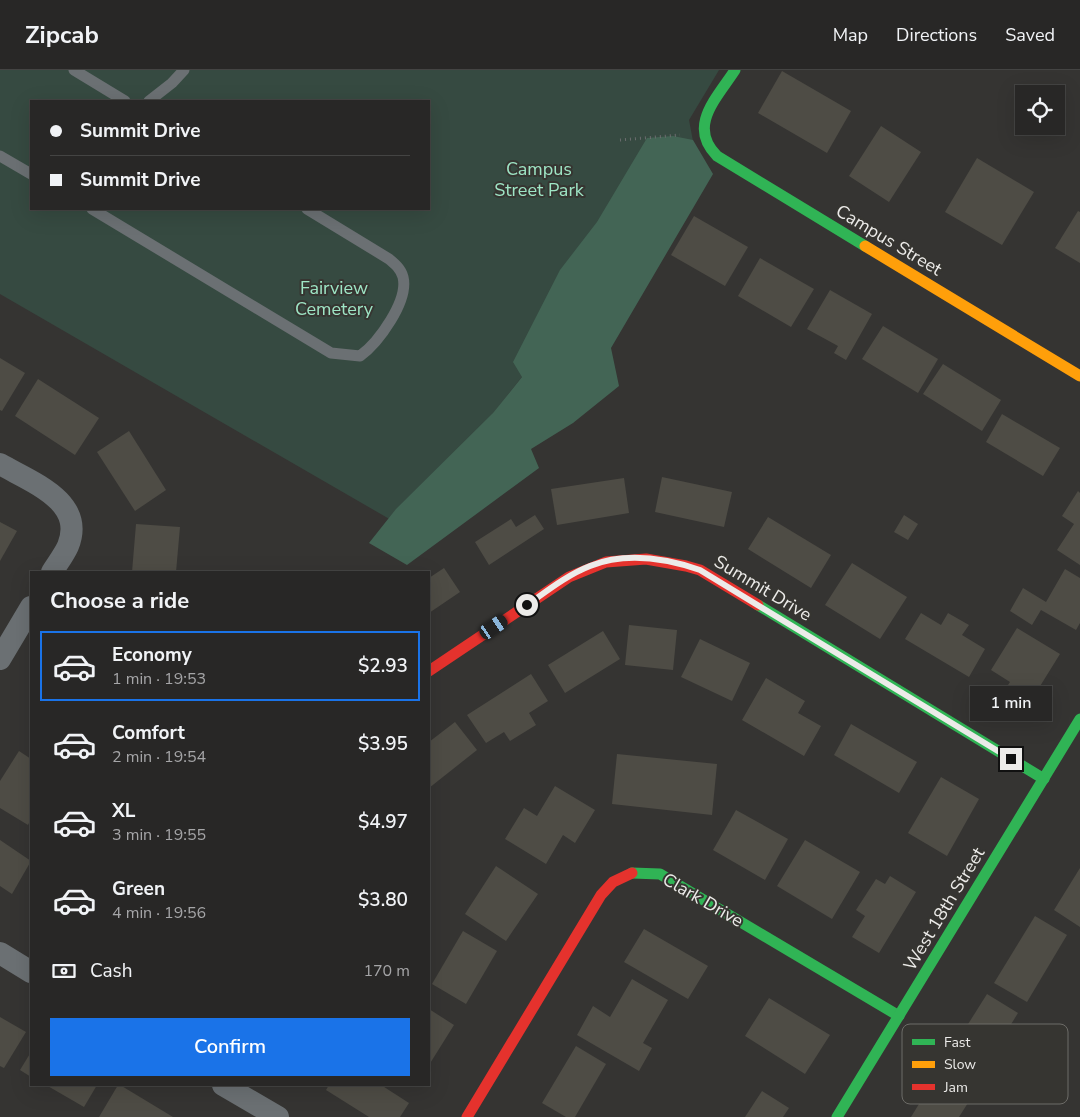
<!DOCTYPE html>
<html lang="en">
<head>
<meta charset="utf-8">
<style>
	body { margin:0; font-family:"Nunito Sans",sans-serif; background:#343332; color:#f1f3f6; height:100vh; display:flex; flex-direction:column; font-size:19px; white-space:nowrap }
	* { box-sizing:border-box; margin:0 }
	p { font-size:16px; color:#a5a5a7 }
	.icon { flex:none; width:28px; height:28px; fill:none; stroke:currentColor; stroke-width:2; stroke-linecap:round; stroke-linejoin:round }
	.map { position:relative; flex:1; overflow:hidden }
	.drawer { position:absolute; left:30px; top:501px; width:400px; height:515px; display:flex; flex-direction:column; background:#282726; border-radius:0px; box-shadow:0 5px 20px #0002,0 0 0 1px #444443 }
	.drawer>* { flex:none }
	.banner { position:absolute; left:30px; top:30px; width:400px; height:110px; border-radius:0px; box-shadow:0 5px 20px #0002,0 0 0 1px #444443; display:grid; align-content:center; height:110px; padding:0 20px; background:#282726 }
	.controls { position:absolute; left:1015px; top:15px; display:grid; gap:10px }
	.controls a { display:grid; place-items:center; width:50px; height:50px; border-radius:0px; background:#282726; box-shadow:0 5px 20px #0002,0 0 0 1px #444443; font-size:25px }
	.end { position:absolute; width:22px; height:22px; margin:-11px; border:6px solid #ecebe9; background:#111; box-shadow:0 0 0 2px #111 }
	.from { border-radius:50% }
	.bubble { position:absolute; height:35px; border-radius:0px; background:#282726; box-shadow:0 5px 20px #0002,0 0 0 1px #444443; font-size:16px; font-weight:600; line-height:35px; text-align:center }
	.car { position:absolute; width:15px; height:30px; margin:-15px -8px; border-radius:6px; box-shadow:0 0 4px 1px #0007; background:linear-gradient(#222 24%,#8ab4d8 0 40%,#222 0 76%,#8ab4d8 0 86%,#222 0) }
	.banner b { display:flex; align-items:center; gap:18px; height:48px; font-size:19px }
	.banner b+b { border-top:1px solid #444443 }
	.banner i { width:12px; height:12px; background:#f1f3f6 }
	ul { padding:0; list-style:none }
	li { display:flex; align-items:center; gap:15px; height:70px; margin:0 10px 8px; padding:0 10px; border:2px solid transparent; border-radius:0px }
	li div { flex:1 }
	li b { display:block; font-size:19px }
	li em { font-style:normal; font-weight:600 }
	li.selected { border-color:#1a73e8 }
	li>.icon { width:45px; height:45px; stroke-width:1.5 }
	h2 { padding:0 20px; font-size:22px; line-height:60px }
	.pay { display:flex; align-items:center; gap:12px; height:55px; padding:0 20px; font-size:19px }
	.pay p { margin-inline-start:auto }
	.button { display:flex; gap:10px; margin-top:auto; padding:10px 20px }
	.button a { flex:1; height:58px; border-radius:0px; background:#1a73e8; color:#fff; font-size:20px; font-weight:600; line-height:58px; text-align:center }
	header { display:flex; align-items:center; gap:30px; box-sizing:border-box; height:70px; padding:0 25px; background:#282726; border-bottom:1px solid #444443 }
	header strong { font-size:24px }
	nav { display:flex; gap:28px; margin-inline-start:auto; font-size:18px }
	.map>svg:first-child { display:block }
</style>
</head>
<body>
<header>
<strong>Zipcab</strong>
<nav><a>Map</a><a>Directions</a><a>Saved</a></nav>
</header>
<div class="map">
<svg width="1080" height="1047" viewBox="0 0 1080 1047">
	<rect width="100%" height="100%" fill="#353432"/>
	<!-- green -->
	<path fill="#364a41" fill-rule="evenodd" d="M 0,0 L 719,0 L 689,50 L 696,87 L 480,360 L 518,413 L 455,456 L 405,458 L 0,224 ZM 31,31 L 429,31 L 429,139 L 31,139 Z"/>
	<!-- forest -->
	<polygon fill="#436555" points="673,66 693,70 713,104 611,278 619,316 573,353 531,379 539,398 407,495 369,473 396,439 493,343 522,307 513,292 560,200 597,152 647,68"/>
	<!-- building -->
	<g fill="#4e4c45">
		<polygon points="782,1 851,41 827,83 758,43"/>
		<polygon points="881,56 921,82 889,132 849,106"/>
		<polygon points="977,88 1034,122 1002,175 945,142"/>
		<polygon points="1078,141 1080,142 1080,193 1055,178"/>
		<polygon points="694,146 748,177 725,216 671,185"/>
		<polygon points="760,188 814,219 791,257 738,226"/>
		<polygon points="830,220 872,244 846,290 834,283 838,276 807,259"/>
		<polygon points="883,256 938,289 918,323 862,289"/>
		<polygon points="0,288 25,303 2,341 0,340"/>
		<polygon points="943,294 1001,330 982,361 923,324"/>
		<polygon points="38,309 99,348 75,385 15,346"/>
		<polygon points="1002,344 1060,378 1043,406 986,372"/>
		<polygon points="129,361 166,420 135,441 97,382"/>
		<polygon points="662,407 732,422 724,457 655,442"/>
		<polygon points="624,408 629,443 557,455 551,419"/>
		<polygon points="1078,421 1080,423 1080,495 1057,480 1074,454 1062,446"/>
		<polygon points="535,445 544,459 489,495 475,472 511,449 516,457"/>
		<polygon points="904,445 918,454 908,470 894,462"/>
		<polygon points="768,447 831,485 811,518 748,479"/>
		<polygon points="0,452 17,461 0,491"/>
		<polygon points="136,454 180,457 176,502 132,502"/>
		<polygon points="852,493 907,527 880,569 825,535"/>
		<polygon points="444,498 460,522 429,543 429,508"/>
		<polygon points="1065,499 1080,508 1080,553 1076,560 1041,540 1032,555 1010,541 1023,518 1046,532"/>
		<polygon points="921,543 941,555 948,543 969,555 962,565 985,579 969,607 905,569"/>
		<polygon points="629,555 677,560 673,600 625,595"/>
		<polygon points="1017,558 1060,584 1024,642 1000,627 1010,612 991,600"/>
		<polygon points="603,561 620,589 565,623 548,595"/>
		<polygon points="700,569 750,593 732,631 681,607"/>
		<polygon points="531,604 548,631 529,643 536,655 510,671 504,662 486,673 467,645"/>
		<polygon points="766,608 805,631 798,643 821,656 804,686 742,650"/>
		<polygon points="455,652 477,680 429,718 429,672"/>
		<polygon points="851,654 917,692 899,723 834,685"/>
		<polygon points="19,681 31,689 31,749 28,755 0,738 0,711"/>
		<polygon points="617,684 717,694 712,745 612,734"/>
		<polygon points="941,707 979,729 947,786 908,763"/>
		<polygon points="555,716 595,740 575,773 563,765 546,794 505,769 524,738 537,746"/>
		<polygon points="736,740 788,769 765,810 713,780"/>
		<polygon points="0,770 31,791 12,824 0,816"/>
		<polygon points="805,770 860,802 832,849 777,816"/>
		<polygon points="496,796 538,824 506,871 465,844"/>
		<polygon points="1080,798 1080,857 1054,840"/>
		<polygon points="890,806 916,822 879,883 852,867 865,846 856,840 876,809 885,814"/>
		<polygon points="1035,846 1067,865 1027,932 994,913"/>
		<polygon points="644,859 708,896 688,929 624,892"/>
		<polygon points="463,861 497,881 466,934 432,914"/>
		<polygon points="632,909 668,930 643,973 652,978 639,1001 577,965 593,936 610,947"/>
		<polygon points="987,924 1018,943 979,1006 948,986"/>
		<polygon points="769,928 830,965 805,1004 745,966"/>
		<polygon points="429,939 454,955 429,995"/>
		<polygon points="0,947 26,962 4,998 0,996"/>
		<polygon points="576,976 606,994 575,1047 566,1047 542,1033"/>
		<polygon points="31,982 31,1007 20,1000"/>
		<polygon points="938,1003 973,1025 959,1047 911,1047"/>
		<polygon points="46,1015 97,1015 84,1037"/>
		<polygon points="118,1015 120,1015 173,1047 99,1047"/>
		<polygon points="329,1015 381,1015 409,1033 400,1047 369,1047 326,1020"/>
		<polygon points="762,1021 789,1038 783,1047 745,1047"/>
	</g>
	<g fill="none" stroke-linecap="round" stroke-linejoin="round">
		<!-- path -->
		<polyline stroke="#6b6c6e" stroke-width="3" stroke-dasharray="1 4" stroke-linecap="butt" points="620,70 680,65"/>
		<!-- lane -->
		<g stroke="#6b7073" stroke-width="11">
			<polyline points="74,0 125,31"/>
			<polyline points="149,31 172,13 184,0"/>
			<polyline points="0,86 31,104"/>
			<path d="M 92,139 L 331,283 L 360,286 C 378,273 409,231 403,207 C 401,199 395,194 389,189 L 307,139"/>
		</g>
		<!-- street -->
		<g stroke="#6b7073" stroke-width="22">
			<path d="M 0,394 C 31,412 86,431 68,476 C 64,485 57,494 52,502"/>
			<polyline points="0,589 31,537"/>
			<polyline points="0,883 31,902"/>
			<polyline points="223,1015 278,1047"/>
		</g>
		<!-- fast -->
		<g stroke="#30b455" stroke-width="11">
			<path d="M 735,0 C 717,28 687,56 717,86 L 865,176"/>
			<polyline points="758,535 1044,709"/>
			<polyline points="632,803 660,804 899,946"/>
			<polyline points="837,1047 1080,649"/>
		</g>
		<!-- slow -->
		<polyline stroke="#ff9f0a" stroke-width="11" points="865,176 1080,306"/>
		<!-- jam -->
		<g stroke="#e5322d" stroke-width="11">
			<polyline points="429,601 569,507 606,492 646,489 686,496 700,500 758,535"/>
			<polyline points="467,1047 601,825 613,812 632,803"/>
		</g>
	</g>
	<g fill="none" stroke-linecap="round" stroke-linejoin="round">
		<!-- route -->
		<path stroke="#ecebe9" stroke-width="6" d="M 527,535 C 547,521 567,505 590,496 C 625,482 665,488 700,500 L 1011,689"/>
	</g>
	<g text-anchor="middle" stroke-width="4" stroke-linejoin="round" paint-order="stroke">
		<!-- park labels -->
		<g font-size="18" fill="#9ee5c5" stroke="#363531">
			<text x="539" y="105">Campus<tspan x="539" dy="21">Street Park</tspan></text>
			<text x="334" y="224">Fairview<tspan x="334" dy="21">Cemetery</tspan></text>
		</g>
		<!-- street labels -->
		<g font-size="18" fill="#ecebe9" stroke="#363531">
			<text transform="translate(889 170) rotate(31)" y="6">Campus Street</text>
			<text transform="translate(763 518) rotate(31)" y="6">Summit Drive</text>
			<text transform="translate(703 830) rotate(30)" y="6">Clark Drive</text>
			<text transform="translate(944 839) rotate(-59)" y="6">West 18th Street</text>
		</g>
	</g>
	<!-- legend -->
	<rect x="902" y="954" width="166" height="80" rx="8" fill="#363531" stroke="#6d6c68" stroke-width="1"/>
	<rect x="912" y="969" width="23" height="6" fill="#30b455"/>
	<rect x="912" y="991" width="23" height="7" fill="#ff9f0a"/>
	<rect x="912" y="1014" width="23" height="6" fill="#e5322d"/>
	<g font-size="14" fill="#ecebe9">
		<text x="944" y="977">Fast</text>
		<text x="944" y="999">Slow</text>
		<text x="944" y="1022">Jam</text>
	</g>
</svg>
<div class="controls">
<a><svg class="icon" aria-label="locate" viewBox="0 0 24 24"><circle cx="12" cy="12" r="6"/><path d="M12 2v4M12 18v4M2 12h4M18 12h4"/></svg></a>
</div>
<i class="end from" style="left:527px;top:535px"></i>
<i class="end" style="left:1011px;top:689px"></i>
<div class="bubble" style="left:970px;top:616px;width:82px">1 min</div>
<i class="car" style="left:494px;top:557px;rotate:56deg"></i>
<div class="banner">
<b><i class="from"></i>Summit Drive</b>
<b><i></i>Summit Drive</b>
</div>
<section class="drawer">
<h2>Choose a ride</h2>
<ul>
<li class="selected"><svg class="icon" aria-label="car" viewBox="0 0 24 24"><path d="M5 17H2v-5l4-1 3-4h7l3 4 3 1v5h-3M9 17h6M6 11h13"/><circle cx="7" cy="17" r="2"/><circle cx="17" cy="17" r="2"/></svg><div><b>Economy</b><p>1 min · 19:53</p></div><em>$2.93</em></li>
<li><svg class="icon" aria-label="car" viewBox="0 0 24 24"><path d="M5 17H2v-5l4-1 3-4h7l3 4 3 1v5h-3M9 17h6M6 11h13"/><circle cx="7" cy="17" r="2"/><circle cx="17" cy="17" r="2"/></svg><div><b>Comfort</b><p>2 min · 19:54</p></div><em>$3.95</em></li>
<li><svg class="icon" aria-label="car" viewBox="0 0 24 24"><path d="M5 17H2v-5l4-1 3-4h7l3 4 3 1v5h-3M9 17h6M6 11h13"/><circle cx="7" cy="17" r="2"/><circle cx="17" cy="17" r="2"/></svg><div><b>XL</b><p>3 min · 19:55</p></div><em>$4.97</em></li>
<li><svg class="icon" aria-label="car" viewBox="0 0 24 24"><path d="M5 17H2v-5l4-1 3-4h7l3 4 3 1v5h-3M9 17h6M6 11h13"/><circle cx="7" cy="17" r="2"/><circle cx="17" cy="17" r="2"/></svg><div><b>Green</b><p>4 min · 19:56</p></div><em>$3.80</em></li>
</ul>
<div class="pay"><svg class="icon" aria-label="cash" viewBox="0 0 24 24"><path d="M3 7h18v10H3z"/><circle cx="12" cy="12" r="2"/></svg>Cash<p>170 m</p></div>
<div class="button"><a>Confirm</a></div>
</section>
</div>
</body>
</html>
